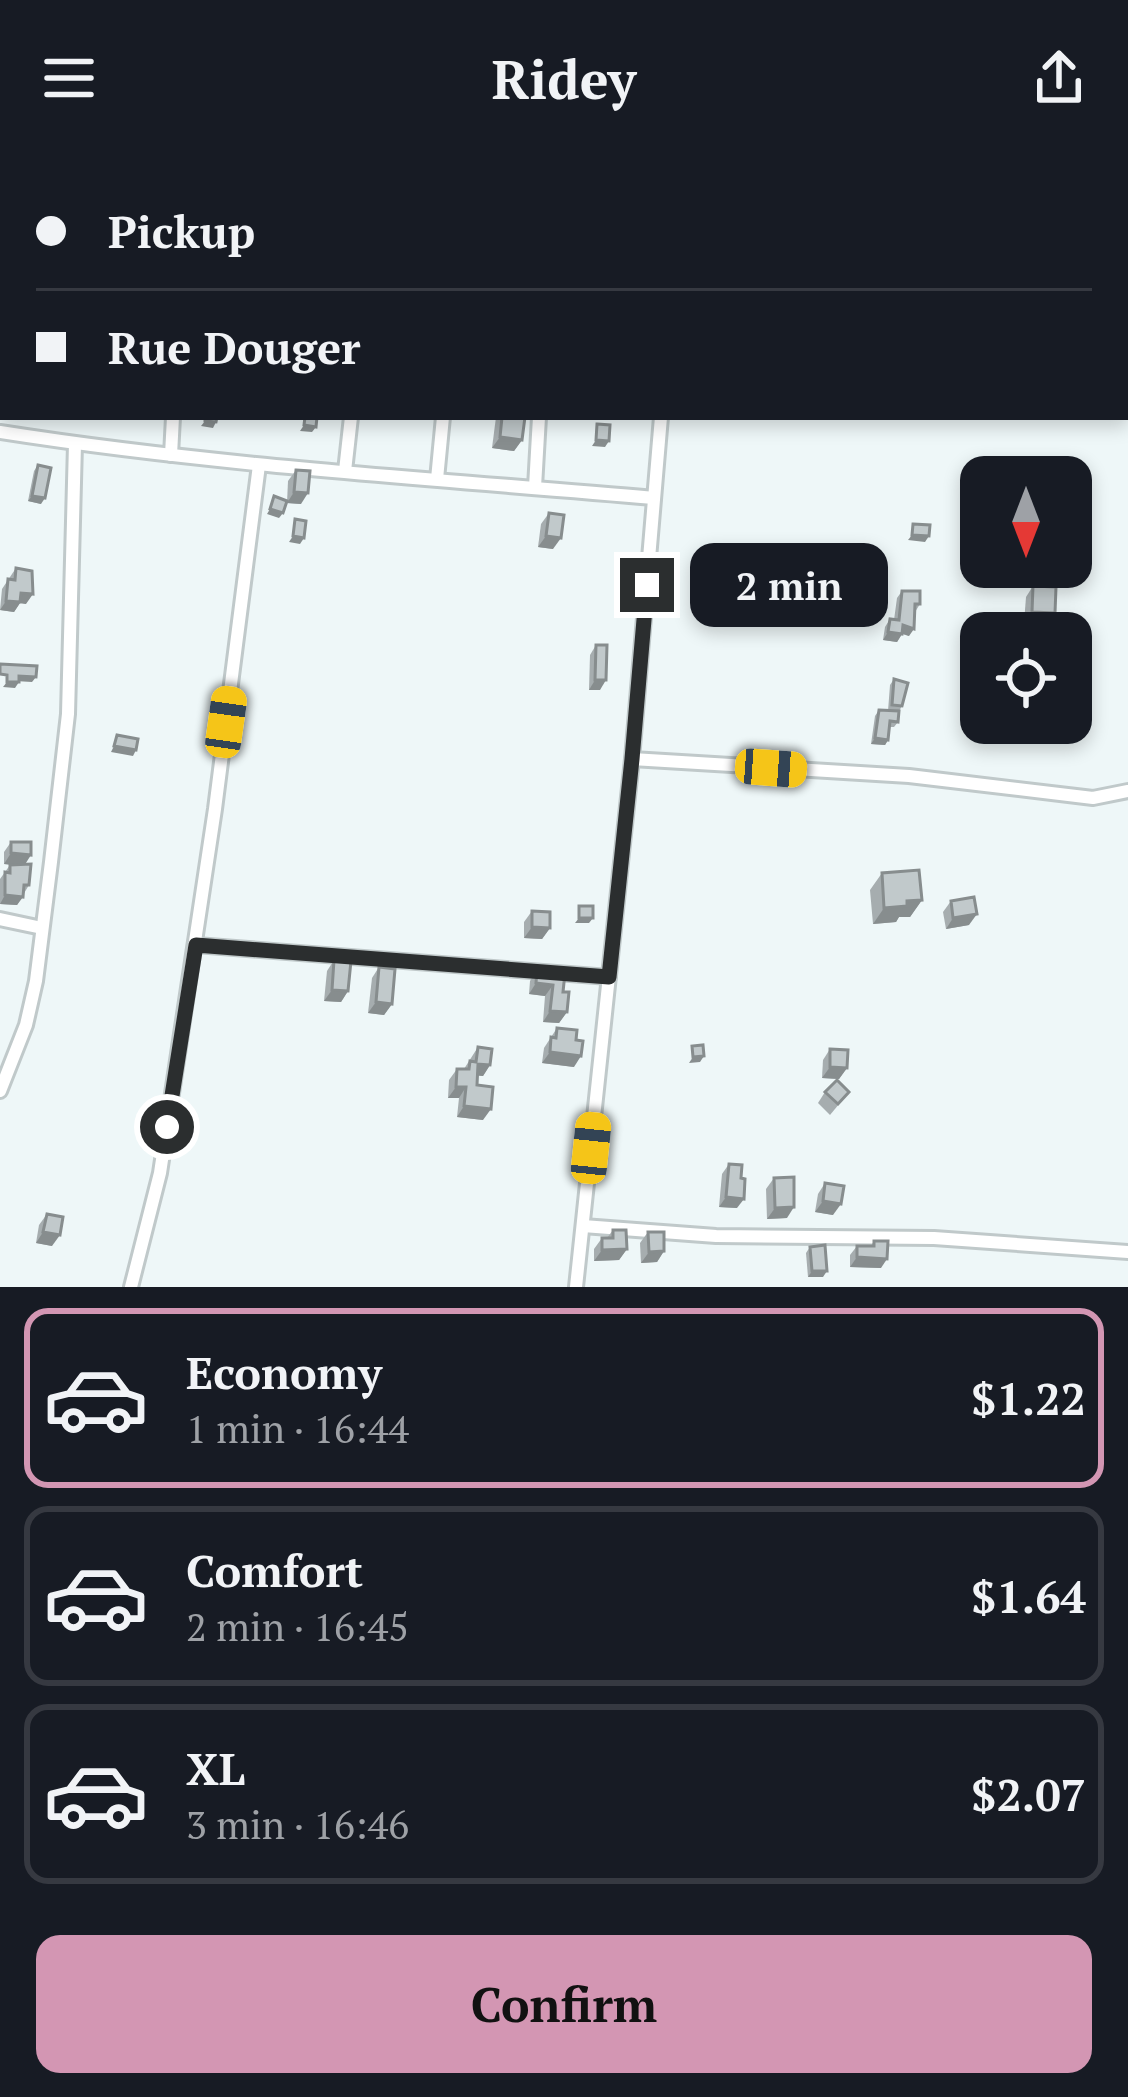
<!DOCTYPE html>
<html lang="en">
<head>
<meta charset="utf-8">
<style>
	body { margin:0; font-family:"PT Serif",serif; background:#20242c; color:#f1f3f6; height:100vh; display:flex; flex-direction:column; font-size:45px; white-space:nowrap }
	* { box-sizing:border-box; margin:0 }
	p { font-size:39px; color:#9ea1a6 }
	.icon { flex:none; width:66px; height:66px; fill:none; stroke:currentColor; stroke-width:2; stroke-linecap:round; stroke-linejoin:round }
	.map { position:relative; height:1131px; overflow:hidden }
	.drawer { display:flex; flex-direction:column; background:#171b24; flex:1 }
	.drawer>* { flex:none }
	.guide { position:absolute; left:0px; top:0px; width:1128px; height:264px; box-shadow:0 6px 18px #0003; display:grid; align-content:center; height:264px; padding:0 36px; background:#171b24 }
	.needle { width:78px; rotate:180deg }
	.controls { position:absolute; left:960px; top:300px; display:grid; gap:24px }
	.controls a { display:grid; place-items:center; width:132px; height:132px; border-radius:24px; background:#171b24; box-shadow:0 6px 18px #0003; font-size:60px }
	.end { position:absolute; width:54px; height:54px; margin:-27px; border:15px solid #2b2e2f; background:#fff; box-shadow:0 0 0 6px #fff }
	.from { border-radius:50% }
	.bubble { position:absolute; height:84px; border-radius:24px; background:#171b24; box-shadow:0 6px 18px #0003; font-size:39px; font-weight:600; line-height:84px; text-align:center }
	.car { position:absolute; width:36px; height:72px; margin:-36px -18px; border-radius:15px; box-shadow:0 0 9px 3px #0007; background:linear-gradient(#f5c518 24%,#345 0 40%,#f5c518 0 76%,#345 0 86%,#f5c518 0) }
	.guide b { display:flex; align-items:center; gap:42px; height:114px; font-size:45px }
	.guide b+b { border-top:3px solid #363941 }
	.guide i { width:30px; height:30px; background:#f1f3f6 }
	ul { padding:21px 0 0; list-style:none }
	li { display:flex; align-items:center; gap:36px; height:180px; margin:0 24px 18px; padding:0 12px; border:6px solid #363941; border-radius:24px }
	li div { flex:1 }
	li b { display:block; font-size:45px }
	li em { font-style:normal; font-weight:600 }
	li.active { border-color:#d396b3 }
	li>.icon { width:108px; height:108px; stroke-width:1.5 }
	.primary-button { display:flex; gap:24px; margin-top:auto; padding:24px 36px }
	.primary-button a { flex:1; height:138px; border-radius:24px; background:#d396b3; color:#111; font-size:48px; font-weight:600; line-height:138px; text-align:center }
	header { display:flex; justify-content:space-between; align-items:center; height:156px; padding:0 36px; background:#171b24; font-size:54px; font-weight:600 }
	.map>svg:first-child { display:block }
</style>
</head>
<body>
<header><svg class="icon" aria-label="menu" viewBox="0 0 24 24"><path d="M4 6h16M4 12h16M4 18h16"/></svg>Ridey<svg class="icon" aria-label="share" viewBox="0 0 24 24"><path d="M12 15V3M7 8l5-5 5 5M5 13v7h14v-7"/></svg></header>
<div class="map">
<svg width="1128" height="1131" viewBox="0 0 1128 1131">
	<rect width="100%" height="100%" fill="#eef7f8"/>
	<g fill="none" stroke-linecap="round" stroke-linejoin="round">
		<!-- street casing -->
		<g stroke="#c0c9ca" stroke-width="18">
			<g id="street">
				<polyline points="201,3 201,0"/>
				<polyline points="379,3 380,0"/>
				<polyline points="556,3 556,0"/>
				<polyline points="681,3 681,0"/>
				<path d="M 0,276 C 216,310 436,323 654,342"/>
				<polyline points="171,299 173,261"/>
				<polyline points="345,315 351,261"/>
				<polyline points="437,323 443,261"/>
				<polyline points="535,331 539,261"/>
				<polyline points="632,603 909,620 1093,642 1128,635"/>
				<polyline points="0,763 42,772"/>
				<polyline points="196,789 609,821"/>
				<polyline points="0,935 26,869 36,825 51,706 68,558 75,288"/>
				<polyline points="583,1070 716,1080 934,1082 1128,1096"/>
				<polyline points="131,1131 160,1017 215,653 259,309"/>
				<polyline points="576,1131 632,603 661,261"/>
			</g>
		</g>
		<!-- street -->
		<use href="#street" stroke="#fff" stroke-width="12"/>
	</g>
	<!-- wall -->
	<g fill="#a6adaf">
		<polygon points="496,261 525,261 522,284 514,295 492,292"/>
		<polygon points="38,309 41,348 28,345 34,315"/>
		<polygon points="296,314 301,348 287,347 288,325"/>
		<polygon points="549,357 553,393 538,391 541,368"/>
		<polygon points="16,412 26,448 20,447 14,456 0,454 2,433"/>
		<polygon points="1033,430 1047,468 1024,467 1026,441"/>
		<polygon points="902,435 920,448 915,456 909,480 902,478 897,486 883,484 885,471 890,463 894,464 897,442"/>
		<polygon points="596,489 600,534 589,534 590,499"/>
		<polygon points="894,523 902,550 899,555 898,566 894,571 889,571 888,584 885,589 871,588 875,560 879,554 888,555 890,529"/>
		<polygon points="11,686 25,708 29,729 17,749 0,748 0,723 10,709 14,709 4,708 4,696"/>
		<polygon points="882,717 922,744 910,761 899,761 896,766 873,768 870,734"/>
		<polygon points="951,745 969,769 946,773 943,756"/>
		<polygon points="532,755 550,772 542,783 524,782 524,766"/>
		<polygon points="334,804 348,835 341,846 324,845 327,815"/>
		<polygon points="379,811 392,848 384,859 368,857 372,822"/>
		<polygon points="537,814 563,836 567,856 559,867 543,866 545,840 529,838 530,825"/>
		<polygon points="557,872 574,911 542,907 544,892"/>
		<polygon points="478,891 490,909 483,920 477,919 477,929 483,964 457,961 459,942 448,942 449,924 457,913 464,913"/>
		<polygon points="830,893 847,912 839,923 822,922 823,904"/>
		<polygon points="825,936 849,936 830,959 818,947"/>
		<polygon points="729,1008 737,1052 719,1051 722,1018"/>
		<polygon points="774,1022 787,1062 767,1063 766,1033"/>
		<polygon points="825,1027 833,1059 815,1056 818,1038"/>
		<polygon points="47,1058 52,1090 36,1087 39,1069"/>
		<polygon points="613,1074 627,1093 619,1104 594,1105 594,1093 602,1082 607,1082"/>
		<polygon points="648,1076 664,1095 657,1106 641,1107 640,1087"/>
		<polygon points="874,1085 881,1112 850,1111 850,1099 857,1090 871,1090"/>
		<polygon points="810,1091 823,1121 808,1121 806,1097"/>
	</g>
	<!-- shaded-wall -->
	<g fill="#878d8e">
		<polygon points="205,265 216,266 213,272 201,270"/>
		<polygon points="304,269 316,271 312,276 300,275"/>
		<polygon points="500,281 522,284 514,295 492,292"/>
		<polygon points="596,284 609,285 605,291 592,290"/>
		<polygon points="294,336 308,337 301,348 287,347"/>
		<polygon points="32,340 45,342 41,348 28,345"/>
		<polygon points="270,353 283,357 279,362 267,358"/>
		<polygon points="912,379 929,380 925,386 908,384"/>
		<polygon points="293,380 304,382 300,388 289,386"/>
		<polygon points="546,380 561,382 553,393 538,391"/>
		<polygon points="21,437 33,438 26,448 20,447 14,456 0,454 6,445"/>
		<polygon points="1032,456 1055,457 1047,468 1024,467"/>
		<polygon points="903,469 914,473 909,480 898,476"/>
		<polygon points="888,476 902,478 897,486 883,484"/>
		<polygon points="19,520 36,521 32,526 15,525"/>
		<polygon points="595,524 606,524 600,534 589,534"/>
		<polygon points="7,526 19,526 15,532 3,531"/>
		<polygon points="875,582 888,584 885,589 871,588"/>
		<polygon points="114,590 136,594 133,600 111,596"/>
		<polygon points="11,697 31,699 24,710 4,708"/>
		<polygon points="5,739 23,741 17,749 0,748"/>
		<polygon points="922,744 910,761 899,761 896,766 873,768 884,752 907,745"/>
		<polygon points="977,758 969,769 946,773 953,762"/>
		<polygon points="579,762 593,762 589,767 575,767"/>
		<polygon points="532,771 550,772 542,783 524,782"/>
		<polygon points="536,827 553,829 545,840 529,838"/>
		<polygon points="332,834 348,835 341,846 324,845"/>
		<polygon points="376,846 392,848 384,859 368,857"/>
		<polygon points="550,855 567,856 559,867 543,866"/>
		<polygon points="550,896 581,900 574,911 542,907"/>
		<polygon points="704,900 700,906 689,907 693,901"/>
		<polygon points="478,908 490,909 483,920 470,919"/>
		<polygon points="830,911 847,912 839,923 822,922"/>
		<polygon points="456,931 466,931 459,942 448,942"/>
		<polygon points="464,950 491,953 483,964 457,961"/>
		<polygon points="726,1041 744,1043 737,1052 719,1051"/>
		<polygon points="823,1045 841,1048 833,1059 815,1056"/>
		<polygon points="794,1051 787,1062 767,1063 775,1052"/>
		<polygon points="43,1076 60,1079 52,1090 36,1087"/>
		<polygon points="627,1093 619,1104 594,1105 602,1094"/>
		<polygon points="664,1095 657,1106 641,1107 649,1096"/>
		<polygon points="857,1101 887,1103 881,1112 850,1111"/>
		<polygon points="812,1115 827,1115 823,1121 808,1121"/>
	</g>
	<!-- building -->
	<g fill="#c1c9cb" stroke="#878d8e" stroke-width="3">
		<polygon points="775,0 830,0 829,3 775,3"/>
		<rect x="833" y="0" width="19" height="3"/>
		<polygon points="205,261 217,261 216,266 205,265"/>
		<polygon points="305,261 317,261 316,271 304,269"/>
		<polygon points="502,261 525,261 522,284 500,281"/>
		<polygon points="597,268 610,269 609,285 596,284"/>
		<polygon points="38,309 51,312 45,342 32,340"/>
		<polygon points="296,314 310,315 308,337 294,336"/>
		<polygon points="274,340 287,345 283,357 270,353"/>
		<polygon points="549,357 564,359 561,382 546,380"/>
		<polygon points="295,363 306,365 304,382 293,380"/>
		<polygon points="913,368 930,369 929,380 912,379"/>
		<polygon points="16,412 32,415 33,438 21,437 20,446 6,445 8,423 15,424"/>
		<polygon points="1033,430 1056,431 1055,457 1032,456"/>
		<polygon points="902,435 920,435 920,448 915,448 914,473 903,469 902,478 888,476 890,463 899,464"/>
		<polygon points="596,489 607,489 606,524 595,524"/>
		<polygon points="0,508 37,510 36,521 19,520 19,526 7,526 7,519 0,518"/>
		<polygon points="894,523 908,527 902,550 892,549"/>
		<polygon points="879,554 899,555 898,566 890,565 888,584 875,582"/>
		<polygon points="117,579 138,583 136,594 114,590"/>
		<polygon points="11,686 31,686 31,699 11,697"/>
		<polygon points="31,708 29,729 24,729 23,741 5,739 5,716 10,717 10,709"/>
		<polygon points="919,714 922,744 907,745 907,750 884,752 882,717"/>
		<polygon points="974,741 977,758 953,762 951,745"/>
		<rect x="579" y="750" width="14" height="12"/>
		<polygon points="532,755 550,756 550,772 532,771"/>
		<polygon points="334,804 351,805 348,835 332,834"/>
		<polygon points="379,811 395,813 392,848 376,846"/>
		<polygon points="537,814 565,817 563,836 569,836 567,856 550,855 553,829 536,827"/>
		<polygon points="557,872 577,874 576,884 583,885 581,900 550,896 551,881 556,882"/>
		<polygon points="703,889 704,900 693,901 692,890"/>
		<polygon points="478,891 492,893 490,909 478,908 477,929 493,931 491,953 464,950 466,931 456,931 457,913 469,913 470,905 476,906"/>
		<polygon points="830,893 848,894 847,912 830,911"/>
		<polygon points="837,924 849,936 838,948 825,936"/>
		<polygon points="729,1008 742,1009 741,1022 745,1023 744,1043 726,1041"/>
		<polygon points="794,1021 794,1051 775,1052 774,1022"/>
		<polygon points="825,1027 844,1030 841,1048 823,1045"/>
		<polygon points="47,1058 63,1061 60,1079 43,1076"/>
		<polygon points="613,1074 626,1074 627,1093 602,1094 602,1082 613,1082"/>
		<polygon points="648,1076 664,1076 664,1095 649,1096"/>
		<polygon points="874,1085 888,1085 887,1103 857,1101 857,1090 874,1090"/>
		<polygon points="825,1089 827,1115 812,1115 810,1091"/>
	</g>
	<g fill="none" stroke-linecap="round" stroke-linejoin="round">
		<!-- route -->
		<polyline stroke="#2b2e2f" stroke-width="15" points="167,971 196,789 609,821 632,603 647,429"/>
	</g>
</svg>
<div class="controls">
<a><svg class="needle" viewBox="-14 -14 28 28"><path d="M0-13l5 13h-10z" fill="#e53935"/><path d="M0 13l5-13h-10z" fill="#9ea1a6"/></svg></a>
<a><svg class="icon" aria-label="locate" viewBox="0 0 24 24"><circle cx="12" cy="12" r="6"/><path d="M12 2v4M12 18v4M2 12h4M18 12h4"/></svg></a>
</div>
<i class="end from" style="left:167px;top:971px"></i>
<i class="end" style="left:647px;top:429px"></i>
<div class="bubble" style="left:690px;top:387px;width:198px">2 min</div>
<i class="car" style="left:226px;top:566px;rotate:8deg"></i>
<i class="car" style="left:771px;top:612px;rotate:94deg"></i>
<i class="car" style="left:591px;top:992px;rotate:6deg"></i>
<div class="guide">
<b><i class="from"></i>Pickup</b>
<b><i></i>Rue Douger</b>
</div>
</div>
<section class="drawer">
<ul>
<li class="active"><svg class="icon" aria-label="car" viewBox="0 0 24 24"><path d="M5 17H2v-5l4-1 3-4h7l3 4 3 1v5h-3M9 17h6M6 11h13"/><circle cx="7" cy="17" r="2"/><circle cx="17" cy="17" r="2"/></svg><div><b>Economy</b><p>1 min · 16:44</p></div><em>$1.22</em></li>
<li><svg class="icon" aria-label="car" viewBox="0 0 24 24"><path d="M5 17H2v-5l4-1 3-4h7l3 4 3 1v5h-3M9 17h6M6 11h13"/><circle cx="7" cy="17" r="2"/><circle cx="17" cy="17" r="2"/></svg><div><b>Comfort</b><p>2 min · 16:45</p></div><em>$1.64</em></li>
<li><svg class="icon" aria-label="car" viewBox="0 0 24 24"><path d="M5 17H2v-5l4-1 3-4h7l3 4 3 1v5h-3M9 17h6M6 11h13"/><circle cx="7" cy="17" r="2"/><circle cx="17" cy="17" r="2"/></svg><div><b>XL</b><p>3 min · 16:46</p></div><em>$2.07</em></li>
</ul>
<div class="primary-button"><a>Confirm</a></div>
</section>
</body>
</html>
